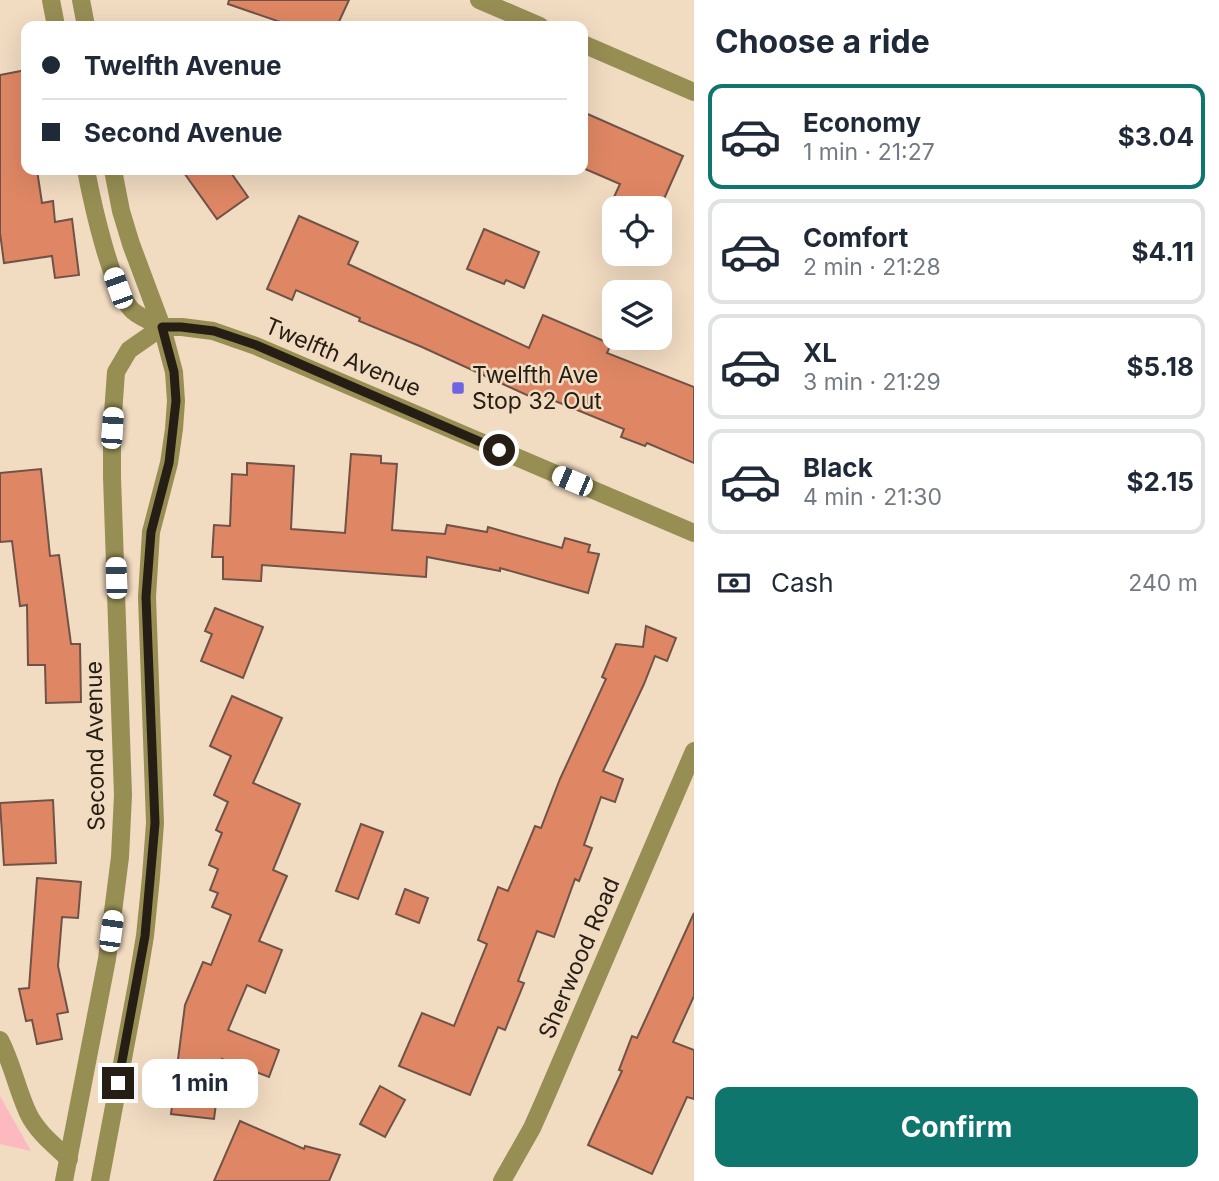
<!DOCTYPE html>
<html lang="en">
<head>
<meta charset="utf-8">
<style>
	body { margin:0; font-family:Inter,sans-serif; background:#f2f2f3; color:#1f2937; height:100vh; display:flex; flex-direction:column; font-size:26px; white-space:nowrap }
	* { box-sizing:border-box; margin:0 }
	p { font-size:23px; color:#747a83 }
	.icon { flex:none; width:38px; height:38px; fill:none; stroke:currentColor; stroke-width:2; stroke-linecap:round; stroke-linejoin:round }
	.map { position:relative; flex:1; overflow:hidden }
	.panel { display:flex; flex-direction:column; background:#fff; width:525px }
	.panel>* { flex:none }
	.hud { position:absolute; left:21px; top:21px; width:567px; height:154px; border-radius:14px; box-shadow:0 7px 28px #0002; display:grid; align-content:center; height:154px; padding:0 21px; background:#fff }
	.buttons { position:absolute; left:602px; top:196px; display:grid; gap:14px }
	.buttons a { display:grid; place-items:center; width:70px; height:70px; border-radius:14px; background:#fff; box-shadow:0 7px 28px #0002; font-size:35px }
	.end { position:absolute; width:32px; height:32px; margin:-16px; border:9px solid #261e15; background:#fff; box-shadow:0 0 0 4px #fff }
	.from { border-radius:50% }
	.bubble { position:absolute; height:49px; border-radius:14px; background:#fff; box-shadow:0 7px 28px #0002; font-size:23px; font-weight:700; line-height:49px; text-align:center }
	.car { position:absolute; width:21px; height:42px; margin:-21px -10px; border-radius:9px; box-shadow:0 0 5px 2px #0007; background:linear-gradient(#fff 24%,#345 0 40%,#fff 0 76%,#345 0 86%,#fff 0) }
	.hud b { display:flex; align-items:center; gap:24px; height:66px; font-size:26px }
	.hud b+b { border-top:2px solid #e0e1e3 }
	.hud i { width:18px; height:18px; background:#1f2937 }
	ul { padding:0; list-style:none }
	li { display:flex; align-items:center; gap:21px; height:105px; margin:0 14px 10px; padding:0 7px; border:4px solid #e0e1e3; border-radius:14px }
	li div { flex:1 }
	li b { display:block; font-size:26px }
	li em { font-style:normal; font-weight:700 }
	li.current { border-color:#0f766e }
	li>.icon { width:63px; height:63px; stroke-width:1.5 }
	h2 { padding:0 21px; font-size:32px; line-height:84px }
	.pay { display:flex; align-items:center; gap:18px; height:77px; padding:0 21px; font-size:26px }
	.pay p { margin-inline-start:auto }
	.primary-button { display:flex; gap:14px; margin-top:auto; padding:14px 21px }
	.primary-button a { flex:1; height:80px; border-radius:14px; background:#0f766e; color:#fff; font-size:28px; font-weight:700; line-height:80px; text-align:center }
	main { display:flex; flex:1; min-height:0 }
	.map>svg:first-child { display:block }
</style>
</head>
<body>
<main>
<div class="map">
<svg width="694" height="1181" viewBox="0 0 694 1181">
	<rect width="100%" height="100%" fill="#f1dbc1"/>
	<!-- green -->
	<polygon fill="#fdb9c0" points="0,1096 31,1151 0,1144"/>
	<!-- building -->
	<g fill="#df8764" stroke="#705348" stroke-width="2">
		<polygon points="229,0 349,0 337,26 292,26 228,4"/>
		<polygon points="26,70 26,170 37,170 42,203 53,201 55,222 72,219 79,275 55,278 52,256 4,263 0,233 0,75"/>
		<polygon points="583,112 683,156 660,208 609,208 620,184 583,168"/>
		<polygon points="182,170 229,170 248,197 217,219"/>
		<polygon points="299,216 358,242 348,264 529,348 543,315 611,344 607,353 694,387 694,463 647,443 645,446 621,437 624,429 533,392 531,397 422,347 359,321 360,318 296,290 292,300 267,289"/>
		<polygon points="484,229 539,252 524,288 506,280 504,284 467,269"/>
		<polygon points="351,454 381,456 381,463 397,464 392,530 445,534 447,525 487,532 488,527 562,548 565,538 590,545 588,552 599,554 588,593 500,568 500,571 427,557 426,577 262,565 261,581 223,579 223,557 212,557 214,525 230,526 232,474 247,475 247,463 294,466 291,529 345,533"/>
		<polygon points="41,469 50,556 59,555 71,644 80,644 81,702 46,703 45,665 28,665 27,605 20,606 12,541 0,542 0,473"/>
		<polygon points="215,608 263,627 243,678 201,661 212,634 205,631"/>
		<polygon points="646,626 676,638 667,661 655,656 644,684 603,771 623,779 615,802 601,797 584,845 592,848 579,881 575,879 554,937 537,931 518,981 524,983 505,1030 498,1027 470,1095 399,1066 422,1013 454,1026 487,944 478,940 498,887 508,891 535,826 541,828 560,779 606,679 602,677 616,644 643,647"/>
		<polygon points="232,696 282,718 253,783 300,804 273,870 287,876 259,941 282,950 265,993 247,985 228,1030 279,1050 269,1077 222,1059 214,1119 171,1114 185,1005 203,962 211,965 231,915 212,907 218,893 210,890 218,869 209,865 222,833 216,830 228,802 214,795 231,756 210,746"/>
		<polygon points="53,800 56,863 4,865 0,803"/>
		<polygon points="361,824 383,832 358,899 336,891"/>
		<polygon points="37,878 81,882 78,918 62,917 58,966 68,1012 57,1014 62,1039 37,1044 32,1020 26,1021 19,989 29,988"/>
		<polygon points="405,889 428,898 419,923 396,914"/>
		<polygon points="694,913 694,996 673,1042 694,1050 694,1099 687,1097 652,1174 588,1145 622,1071 619,1070 632,1036 637,1038"/>
		<polygon points="380,1086 405,1100 385,1137 360,1124"/>
		<polygon points="240,1121 304,1149 305,1146 340,1155 329,1181 214,1181"/>
	</g>
	<g fill="none" stroke-linecap="round" stroke-linejoin="round">
		<!-- service -->
		<g stroke="#968e53" stroke-width="18">
			<polyline points="51,0 56,26"/>
			<path d="M 0,1040 C 12,1063 17,1089 28,1113 C 37,1132 54,1145 69,1159"/>
			<path d="M 64,1181 L 107,959 L 120,857 L 123,795 L 112,477 L 112,428 L 116,372 L 129,350 L 162,327 C 153,322 141,318 133,311 C 111,291 92,201 86,170"/>
		</g>
		<!-- minor -->
		<g stroke="#968e53" stroke-width="18">
			<polyline points="81,0 86,26"/>
			<polyline points="479,0 540,26"/>
			<polyline points="583,44 694,92"/>
			<polyline points="162,327 182,327 213,331 256,346 694,533"/>
			<polyline points="100,1181 137,984 145,936 151,877 155,823 147,597 151,532 169,463 174,429 176,401 174,372 162,327 131,244 121,211 113,170"/>
			<polyline points="502,1181 532,1128 544,1101 694,751"/>
		</g>
	</g>
	<g fill="none" stroke-linecap="round" stroke-linejoin="round">
		<!-- route -->
		<polyline stroke="#261e15" stroke-width="9" points="118,1083 145,936 155,823 146,597 151,532 169,463 176,401 174,372 162,327 181,327 214,331 256,345 499,450"/>
	</g>
	<!-- markers -->
	<rect fill="#6e66e0" stroke="#f1dbc1" stroke-width="2.5" x="451" y="381" width="14" height="14" rx="3.5"/>
	<g text-anchor="middle" stroke-width="5" stroke-linejoin="round" paint-order="stroke">
		<!-- street labels -->
		<g font-size="23" fill="#261e15" stroke="#f1dbc1">
			<text transform="translate(343 357) rotate(23)" y="8">Twelfth Avenue</text>
			<text transform="translate(95 746) rotate(-91)" y="8">Second Avenue</text>
			<text transform="translate(579 958) rotate(-67)" y="8">Sherwood Road</text>
		</g>
		<!-- poi labels -->
		<g font-size="23" fill="#261e15" stroke="#f1dbc1" text-anchor="start">
			<text x="472" y="383">Twelfth Ave<tspan x="472" dy="26">Stop 32 Out</tspan></text>
		</g>
	</g>
</svg>
<div class="buttons">
<a><svg class="icon" aria-label="locate" viewBox="0 0 24 24"><circle cx="12" cy="12" r="6"/><path d="M12 2v4M12 18v4M2 12h4M18 12h4"/></svg></a>
<a><svg class="icon" aria-label="layers" viewBox="0 0 24 24"><path d="M12 4l9 5-9 5-9-5zM3 14l9 5 9-5"/></svg></a>
</div>
<i class="end from" style="left:499px;top:450px"></i>
<i class="end" style="left:118px;top:1083px"></i>
<div class="bubble" style="left:142px;top:1059px;width:116px">1 min</div>
<i class="car" style="left:118px;top:288px;rotate:340deg"></i>
<i class="car" style="left:112px;top:428px;rotate:4deg"></i>
<i class="car" style="left:572px;top:481px;rotate:293deg"></i>
<i class="car" style="left:116px;top:578px;rotate:358deg"></i>
<i class="car" style="left:111px;top:931px;rotate:8deg"></i>
<div class="hud">
<b><i class="from"></i>Twelfth Avenue</b>
<b><i></i>Second Avenue</b>
</div>
</div>
<section class="panel">
<h2>Choose a ride</h2>
<ul>
<li class="current"><svg class="icon" aria-label="car" viewBox="0 0 24 24"><path d="M5 17H2v-5l4-1 3-4h7l3 4 3 1v5h-3M9 17h6M6 11h13"/><circle cx="7" cy="17" r="2"/><circle cx="17" cy="17" r="2"/></svg><div><b>Economy</b><p>1 min · 21:27</p></div><em>$3.04</em></li>
<li><svg class="icon" aria-label="car" viewBox="0 0 24 24"><path d="M5 17H2v-5l4-1 3-4h7l3 4 3 1v5h-3M9 17h6M6 11h13"/><circle cx="7" cy="17" r="2"/><circle cx="17" cy="17" r="2"/></svg><div><b>Comfort</b><p>2 min · 21:28</p></div><em>$4.11</em></li>
<li><svg class="icon" aria-label="car" viewBox="0 0 24 24"><path d="M5 17H2v-5l4-1 3-4h7l3 4 3 1v5h-3M9 17h6M6 11h13"/><circle cx="7" cy="17" r="2"/><circle cx="17" cy="17" r="2"/></svg><div><b>XL</b><p>3 min · 21:29</p></div><em>$5.18</em></li>
<li><svg class="icon" aria-label="car" viewBox="0 0 24 24"><path d="M5 17H2v-5l4-1 3-4h7l3 4 3 1v5h-3M9 17h6M6 11h13"/><circle cx="7" cy="17" r="2"/><circle cx="17" cy="17" r="2"/></svg><div><b>Black</b><p>4 min · 21:30</p></div><em>$2.15</em></li>
</ul>
<div class="pay"><svg class="icon" aria-label="cash" viewBox="0 0 24 24"><path d="M3 7h18v10H3z"/><circle cx="12" cy="12" r="2"/></svg>Cash<p>240 m</p></div>
<div class="primary-button"><a>Confirm</a></div>
</section>
</main>
</body>
</html>
